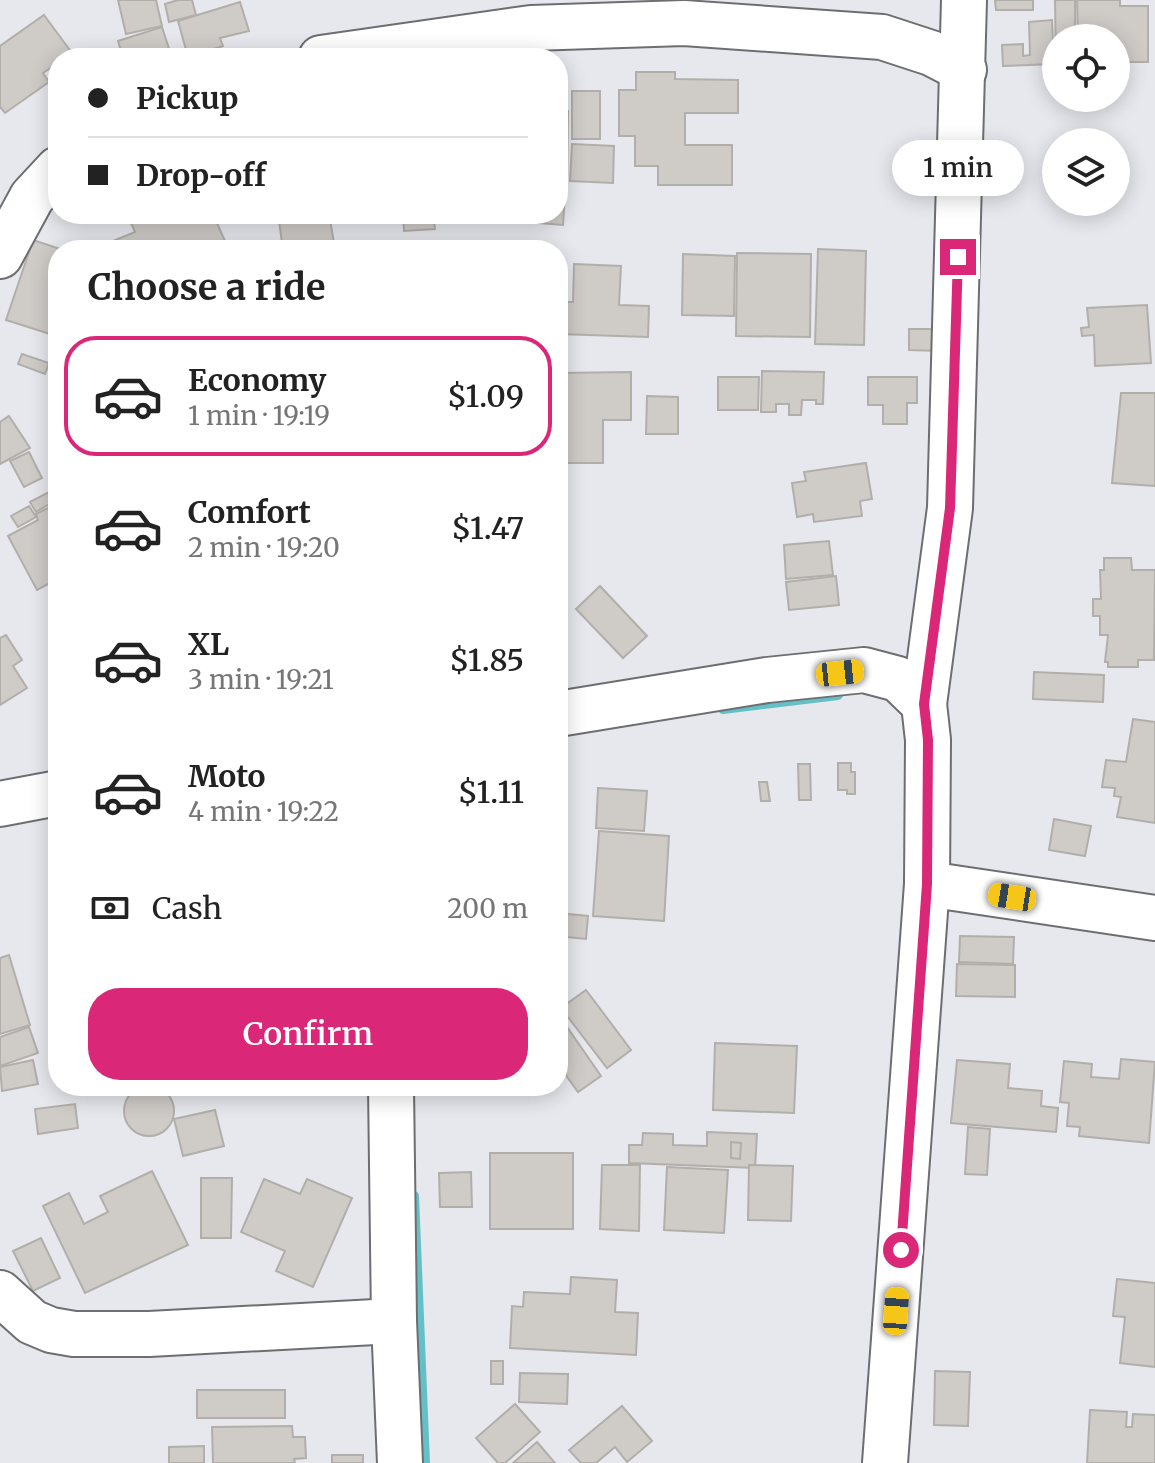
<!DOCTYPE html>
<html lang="en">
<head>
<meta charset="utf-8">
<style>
	body { margin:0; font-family:Merriweather,serif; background:#f6f6f6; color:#222; height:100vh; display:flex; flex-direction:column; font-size:30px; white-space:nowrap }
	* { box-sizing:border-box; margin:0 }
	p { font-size:26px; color:#767676 }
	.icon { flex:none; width:44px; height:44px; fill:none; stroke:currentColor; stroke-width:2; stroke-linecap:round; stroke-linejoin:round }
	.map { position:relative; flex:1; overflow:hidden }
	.side { position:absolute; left:48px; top:240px; width:520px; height:856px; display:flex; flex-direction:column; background:#fff; border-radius:32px; box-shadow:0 4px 20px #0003 }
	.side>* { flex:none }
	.guide { position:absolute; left:48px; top:48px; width:520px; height:176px; border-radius:32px; box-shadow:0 4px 20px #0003; display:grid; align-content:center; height:176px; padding:0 40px; background:#fff }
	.controls { position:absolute; left:1042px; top:24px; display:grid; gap:16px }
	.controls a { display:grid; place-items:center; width:88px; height:88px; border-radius:50%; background:#fff; box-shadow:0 4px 20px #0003; font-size:40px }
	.end { position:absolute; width:36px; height:36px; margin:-18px; border:10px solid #db2777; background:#fff; box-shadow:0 0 0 4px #fff }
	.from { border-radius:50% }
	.bubble { position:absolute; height:56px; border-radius:28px; background:#fff; box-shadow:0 4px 20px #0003; font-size:26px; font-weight:600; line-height:56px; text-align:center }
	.car { position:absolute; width:24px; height:48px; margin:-24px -12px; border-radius:10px; box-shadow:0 0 6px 2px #0007; background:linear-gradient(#f5c518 24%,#345 0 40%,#f5c518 0 76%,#345 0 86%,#f5c518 0) }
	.guide b { display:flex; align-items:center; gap:28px; height:76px; font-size:30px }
	.guide b+b { border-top:2px solid #e0e0e0 }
	.guide i { width:20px; height:20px; background:#222 }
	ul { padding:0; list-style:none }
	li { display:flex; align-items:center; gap:24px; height:120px; margin:0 16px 12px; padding:0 24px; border:4px solid transparent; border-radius:32px }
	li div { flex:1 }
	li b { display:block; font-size:30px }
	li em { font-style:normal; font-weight:600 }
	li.on { border-color:#db2777 }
	li>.icon { width:72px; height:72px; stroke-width:1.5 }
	h2 { padding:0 40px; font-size:36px; line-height:96px }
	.pay { display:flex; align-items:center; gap:20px; height:88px; padding:0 40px; font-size:30px }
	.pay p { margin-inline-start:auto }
	.action { display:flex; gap:16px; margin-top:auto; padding:16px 40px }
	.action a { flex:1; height:92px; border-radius:32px; background:#db2777; color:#fff; font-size:32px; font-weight:600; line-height:92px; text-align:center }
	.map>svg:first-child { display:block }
</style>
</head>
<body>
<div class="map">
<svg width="1155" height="1463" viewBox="0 0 1155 1463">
	<rect width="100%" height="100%" fill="#e7e8ed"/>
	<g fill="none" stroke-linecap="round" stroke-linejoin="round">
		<!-- stream -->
		<g stroke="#64c0c7" stroke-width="10">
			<polyline points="723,709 838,695"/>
			<polyline points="414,1196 425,1463"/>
		</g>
	</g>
	<!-- building -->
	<g fill="#cfcbc7" stroke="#b2afab" stroke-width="2">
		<polygon points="118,0 156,0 162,26 126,34"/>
		<polygon points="178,0 192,0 196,15 169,22 165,4"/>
		<polygon points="995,0 1033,0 1033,10 996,10"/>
		<polygon points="1055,0 1075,0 1075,38 1056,38 1056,64"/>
		<polygon points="1077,0 1120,0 1120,6 1148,6 1148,62 1116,62 1116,38 1078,38"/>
		<polygon points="240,2 249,31 220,38 223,46 188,57 178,21"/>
		<polygon points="44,15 72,53 65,58 58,58 58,63 43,73 49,82 5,113 0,107 0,46"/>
		<polygon points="1052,20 1054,64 1003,66 1002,45 1023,44 1023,56 1030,55 1029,22"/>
		<polygon points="162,27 172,58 123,58 118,41"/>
		<polygon points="636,72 675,72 675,79 738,80 738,113 685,113 685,145 732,145 732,185 658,185 658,166 635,166 635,136 619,136 619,90 636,90"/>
		<rect x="572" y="91" width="28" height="48"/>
		<polygon points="558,111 568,111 567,183 558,183"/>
		<polygon points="572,144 614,146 613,183 570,181"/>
		<polygon points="558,195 565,195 563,225 527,222 528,214 558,214"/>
		<polygon points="138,214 213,214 229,250 117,250 113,241 135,232 129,218"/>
		<polygon points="278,214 329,214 334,243 283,250"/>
		<polygon points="403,214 433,214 435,229 404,231"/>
		<polygon points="33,240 63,250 58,250 56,336 6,320"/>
		<polygon points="818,249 866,251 864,345 815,344"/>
		<polygon points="737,253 811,254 810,337 736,336"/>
		<polygon points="683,254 735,256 734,316 682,315"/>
		<polygon points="574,264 621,266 619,305 649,306 648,337 558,334 558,302 573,302"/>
		<polygon points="1147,305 1151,363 1095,366 1094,335 1082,336 1081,328 1089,327 1087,308"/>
		<polygon points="909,329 940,329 939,351 909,350"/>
		<polygon points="22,354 49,363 45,374 18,364"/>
		<polygon points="762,371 824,372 823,404 816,404 816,400 802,400 801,415 789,415 789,404 776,404 776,412 761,412"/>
		<polygon points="631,372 631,420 603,420 603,463 558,463 558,373"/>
		<polygon points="718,377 759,377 758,410 718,410"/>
		<polygon points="868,377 917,377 917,403 907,403 907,424 883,424 883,405 868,405"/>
		<polygon points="1121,393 1155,393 1155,486 1112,483"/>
		<polygon points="647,396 678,397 678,434 646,434"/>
		<polygon points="9,416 30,448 0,464 0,422"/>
		<polygon points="29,452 42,478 24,487 10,461"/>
		<polygon points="866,463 872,499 860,501 862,516 814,522 813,514 797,517 792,483 806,481 804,472"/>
		<polygon points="51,491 56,500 36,512 30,502"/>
		<polygon points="58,503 58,579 37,590 8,536 38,520 36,514"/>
		<polygon points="29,506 36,517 18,527 11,516"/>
		<polygon points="829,541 833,575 786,579 784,545"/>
		<polygon points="1104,558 1131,558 1132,570 1155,570 1154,660 1138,660 1138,667 1108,667 1108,662 1105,662 1108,635 1100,635 1100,616 1093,616 1093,599 1101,599 1100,570 1104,570"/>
		<polygon points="836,576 839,605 789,610 786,582"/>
		<polygon points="600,586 647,636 623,658 576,609"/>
		<polygon points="6,635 22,660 13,666 27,688 0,705 0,638"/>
		<polygon points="1034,672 1104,675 1103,702 1033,699"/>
		<polygon points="1133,719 1155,722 1155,823 1117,817 1121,797 1114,796 1115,788 1102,787 1106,760 1126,762"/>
		<polygon points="838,763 851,763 851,772 855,772 855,794 847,794 847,790 838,790"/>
		<polygon points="798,764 810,764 811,800 799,800"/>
		<polygon points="759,782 767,782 770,801 761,801"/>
		<polygon points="598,788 647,791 644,831 596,828"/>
		<polygon points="1054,819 1091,826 1085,856 1049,850"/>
		<polygon points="599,831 669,836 664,921 593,916"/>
		<polygon points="558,913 588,916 586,939 566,937 564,961 558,960"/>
		<polygon points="960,936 1014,937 1013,964 959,962"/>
		<polygon points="9,955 30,1025 0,1034 0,958"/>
		<polygon points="957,964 1015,965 1015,997 956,996"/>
		<polygon points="586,990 631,1050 607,1068 561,1008"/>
		<polygon points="558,1014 601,1076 578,1092 565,1074 558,1078"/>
		<polygon points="29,1027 38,1053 0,1066 0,1037"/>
		<polygon points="715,1043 797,1046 794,1113 713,1110"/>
		<polygon points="1121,1059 1155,1062 1149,1143 1079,1136 1080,1127 1067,1126 1069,1103 1060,1102 1064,1061 1092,1064 1091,1077 1119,1079"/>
		<polygon points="33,1060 38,1084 2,1091 0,1067"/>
		<polygon points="957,1060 1010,1064 1008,1088 1042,1091 1041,1106 1058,1108 1056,1132 951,1123"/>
		<circle cx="149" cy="1111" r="25"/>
		<polygon points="75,1104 78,1128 38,1134 35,1109"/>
		<polygon points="215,1110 224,1146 183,1156 174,1119"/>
		<polygon points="968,1127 990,1129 987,1175 965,1174"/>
		<polygon points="707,1132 757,1134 755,1168 629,1163 629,1145 642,1145 643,1133 673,1134 673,1145 707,1146"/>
		<polygon points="731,1142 741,1143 740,1159 731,1158"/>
		<rect x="490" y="1153" width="83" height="76"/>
		<polygon points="602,1165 640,1165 639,1231 600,1229"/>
		<polygon points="749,1165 793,1166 791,1221 748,1220"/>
		<polygon points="667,1167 728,1170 724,1233 664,1230"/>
		<polygon points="152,1171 188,1245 85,1293 43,1206 69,1193 84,1224 108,1212 100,1196"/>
		<polygon points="471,1172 472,1207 440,1207 439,1173"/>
		<polygon points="201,1178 232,1178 231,1238 201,1238"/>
		<polygon points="264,1179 300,1194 307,1179 352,1198 313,1287 276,1271 285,1251 241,1232"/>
		<polygon points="41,1238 60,1278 33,1291 13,1251"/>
		<polygon points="571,1277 617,1280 615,1312 638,1313 636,1355 510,1348 512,1306 523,1307 524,1292 570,1294"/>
		<polygon points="1117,1279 1155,1283 1155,1367 1120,1363 1125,1317 1113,1316"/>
		<rect x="491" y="1361" width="12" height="23"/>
		<polygon points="935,1371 970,1372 968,1426 934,1425"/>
		<polygon points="520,1373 568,1374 567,1404 519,1402"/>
		<rect x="197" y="1390" width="88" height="28"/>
		<polygon points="515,1404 540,1432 505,1463 498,1463 476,1438"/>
		<polygon points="622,1406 652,1441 627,1462 615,1447 596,1463 581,1463 569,1450"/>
		<polygon points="1090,1410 1127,1412 1126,1427 1132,1427 1133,1414 1155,1415 1155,1463 1087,1463"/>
		<polygon points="292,1426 293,1437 305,1437 306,1458 294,1459 295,1463 213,1463 212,1427"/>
		<polygon points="537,1442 555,1463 513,1463"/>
		<polygon points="204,1446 204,1463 169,1463 169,1447"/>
		<rect x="332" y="1455" width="31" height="8"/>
	</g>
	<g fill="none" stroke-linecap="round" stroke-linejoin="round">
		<!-- minor casing -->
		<g stroke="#6d6e72" stroke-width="48">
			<g id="minor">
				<polyline points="321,58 531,28 684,23 882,37 931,53 964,70"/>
				<polyline points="0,256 32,197 58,169"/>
				<polyline points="924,704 950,508 964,0"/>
				<polyline points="558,714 767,680 864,670 898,679 924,704 928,740 927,884 885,1463"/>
				<polyline points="0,804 58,793"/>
				<polyline points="927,884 1155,918"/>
				<polyline points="391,1086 394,1321 400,1463"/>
				<polyline points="0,1293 32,1322 51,1330 74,1334 149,1334 394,1321"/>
			</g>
		</g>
		<!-- minor -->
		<use href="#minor" stroke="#fff" stroke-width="44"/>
	</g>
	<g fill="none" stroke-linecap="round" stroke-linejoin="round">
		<!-- route -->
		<polyline stroke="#db2777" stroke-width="10" points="901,1250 927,884 928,740 924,704 950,508 958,257"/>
	</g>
</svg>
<div class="controls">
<a><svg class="icon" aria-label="locate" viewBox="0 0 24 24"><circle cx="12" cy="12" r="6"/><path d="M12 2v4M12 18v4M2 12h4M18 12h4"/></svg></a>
<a><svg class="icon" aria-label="layers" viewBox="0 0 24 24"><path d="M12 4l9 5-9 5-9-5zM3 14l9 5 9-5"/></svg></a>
</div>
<i class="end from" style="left:901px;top:1250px"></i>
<i class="end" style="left:958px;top:257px"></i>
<div class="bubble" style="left:892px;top:140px;width:132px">1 min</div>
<i class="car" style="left:840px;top:673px;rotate:84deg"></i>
<i class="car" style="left:1012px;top:897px;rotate:279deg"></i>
<i class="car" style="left:896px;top:1311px;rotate:4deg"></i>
<div class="guide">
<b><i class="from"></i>Pickup</b>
<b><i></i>Drop-off</b>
</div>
<section class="side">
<h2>Choose a ride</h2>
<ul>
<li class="on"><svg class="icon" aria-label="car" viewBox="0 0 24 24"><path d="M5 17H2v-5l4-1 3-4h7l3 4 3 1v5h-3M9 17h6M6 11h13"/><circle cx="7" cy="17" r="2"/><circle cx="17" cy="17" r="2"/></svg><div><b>Economy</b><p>1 min · 19:19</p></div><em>$1.09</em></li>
<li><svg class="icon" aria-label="car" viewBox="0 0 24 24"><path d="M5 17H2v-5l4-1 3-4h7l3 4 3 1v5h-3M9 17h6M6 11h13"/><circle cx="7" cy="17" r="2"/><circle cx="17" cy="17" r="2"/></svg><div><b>Comfort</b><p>2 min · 19:20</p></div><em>$1.47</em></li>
<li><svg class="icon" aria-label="car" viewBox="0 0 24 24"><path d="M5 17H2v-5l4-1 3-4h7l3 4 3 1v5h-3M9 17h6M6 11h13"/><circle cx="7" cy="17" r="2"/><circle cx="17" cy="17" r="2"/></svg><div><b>XL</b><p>3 min · 19:21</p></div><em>$1.85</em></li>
<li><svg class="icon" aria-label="car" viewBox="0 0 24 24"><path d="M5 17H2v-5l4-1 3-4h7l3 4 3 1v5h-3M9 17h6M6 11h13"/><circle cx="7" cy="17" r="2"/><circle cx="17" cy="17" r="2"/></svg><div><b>Moto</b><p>4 min · 19:22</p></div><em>$1.11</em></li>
</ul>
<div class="pay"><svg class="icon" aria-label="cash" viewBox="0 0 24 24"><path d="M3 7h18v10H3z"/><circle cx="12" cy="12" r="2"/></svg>Cash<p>200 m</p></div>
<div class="action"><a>Confirm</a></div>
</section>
</div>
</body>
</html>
